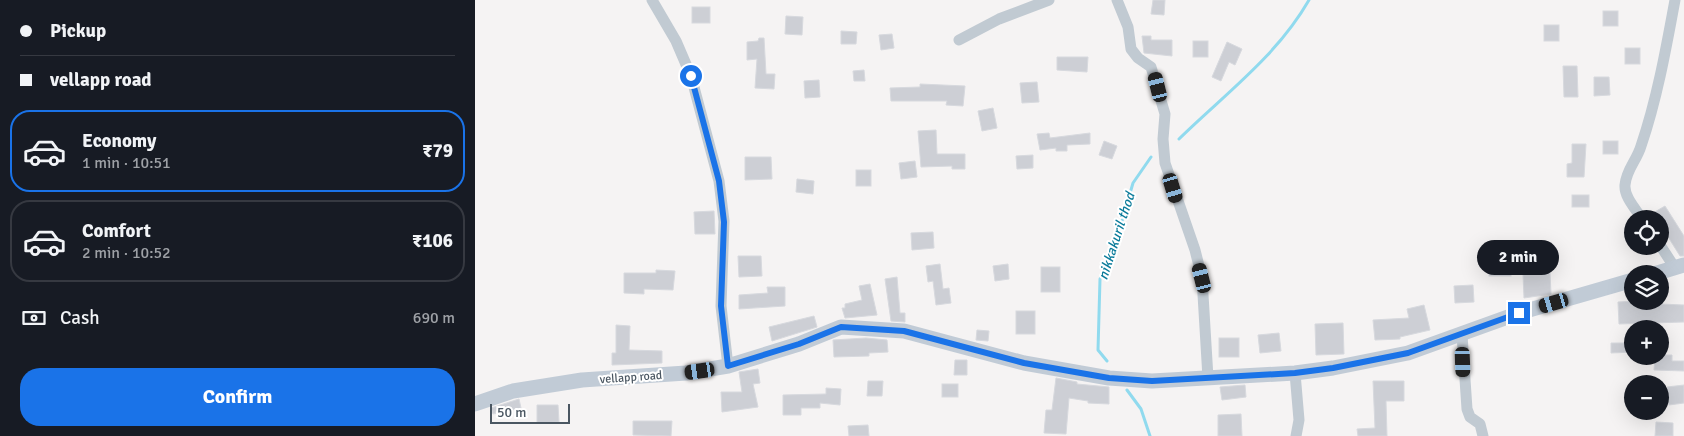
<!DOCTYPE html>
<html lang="en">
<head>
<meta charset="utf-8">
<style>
	body { margin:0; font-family:Signika,sans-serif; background:#242831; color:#f1f3f6; height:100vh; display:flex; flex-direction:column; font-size:19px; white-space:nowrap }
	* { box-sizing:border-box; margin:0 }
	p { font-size:16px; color:#9ea1a6 }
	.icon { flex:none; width:28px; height:28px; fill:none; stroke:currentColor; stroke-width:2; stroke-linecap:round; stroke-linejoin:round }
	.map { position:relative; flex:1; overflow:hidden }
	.drawer { display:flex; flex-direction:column; background:#171b24; width:475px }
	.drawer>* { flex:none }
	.top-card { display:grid; align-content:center; height:110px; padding:0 20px; background:#171b24 }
	.controls { position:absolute; left:1149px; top:210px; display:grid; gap:10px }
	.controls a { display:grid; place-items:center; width:45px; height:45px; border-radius:50%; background:#171b24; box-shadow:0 5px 20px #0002; font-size:25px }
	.scale { position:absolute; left:15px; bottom:12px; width:80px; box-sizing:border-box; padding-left:5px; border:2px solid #4a5661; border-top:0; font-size:14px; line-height:18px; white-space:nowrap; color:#4a5661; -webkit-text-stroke:4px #fff; paint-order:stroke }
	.end { position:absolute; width:22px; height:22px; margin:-11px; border:6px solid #1a73e8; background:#fff; box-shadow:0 0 0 2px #fff }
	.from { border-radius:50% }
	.bubble { position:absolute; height:35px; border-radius:18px; background:#171b24; box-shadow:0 5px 20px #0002; font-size:16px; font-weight:700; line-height:35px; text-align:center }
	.car { position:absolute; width:15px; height:30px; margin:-15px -8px; border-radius:6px; box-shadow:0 0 4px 1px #0007; background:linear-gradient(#222 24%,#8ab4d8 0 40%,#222 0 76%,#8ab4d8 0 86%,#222 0) }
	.top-card b { display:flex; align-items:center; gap:18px; height:48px; font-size:19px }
	.top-card b+b { border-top:1px solid #363941 }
	.top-card i { width:12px; height:12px; background:#f1f3f6 }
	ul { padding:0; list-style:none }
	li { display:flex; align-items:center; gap:15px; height:82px; margin:0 10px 8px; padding:0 10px; border:2px solid #363941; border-radius:20px }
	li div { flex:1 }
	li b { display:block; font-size:19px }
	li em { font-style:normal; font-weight:700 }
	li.current { border-color:#1a73e8 }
	li>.icon { width:45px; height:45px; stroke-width:1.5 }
	.pay { display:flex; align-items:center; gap:12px; height:55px; padding:0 20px; font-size:19px }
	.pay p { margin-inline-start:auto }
	.primary-button { display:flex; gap:10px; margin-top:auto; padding:10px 20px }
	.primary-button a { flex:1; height:58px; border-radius:20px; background:#1a73e8; color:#fff; font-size:20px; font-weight:700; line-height:58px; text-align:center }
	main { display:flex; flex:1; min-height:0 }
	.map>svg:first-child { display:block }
</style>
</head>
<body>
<main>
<section class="drawer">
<div class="top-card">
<b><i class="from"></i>Pickup</b>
<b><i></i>vellapp road</b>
</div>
<ul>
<li class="current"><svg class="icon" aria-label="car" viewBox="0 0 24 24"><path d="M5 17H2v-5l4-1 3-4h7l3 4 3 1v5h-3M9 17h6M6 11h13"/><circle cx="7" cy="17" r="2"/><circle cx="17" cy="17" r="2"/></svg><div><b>Economy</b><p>1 min · 10:51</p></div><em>₹79</em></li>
<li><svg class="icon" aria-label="car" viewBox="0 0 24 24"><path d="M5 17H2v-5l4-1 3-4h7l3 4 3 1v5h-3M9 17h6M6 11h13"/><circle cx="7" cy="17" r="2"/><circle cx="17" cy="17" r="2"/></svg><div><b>Comfort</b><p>2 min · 10:52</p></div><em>₹106</em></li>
</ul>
<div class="pay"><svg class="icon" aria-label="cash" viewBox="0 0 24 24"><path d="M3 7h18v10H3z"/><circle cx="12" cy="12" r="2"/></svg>Cash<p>690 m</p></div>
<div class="primary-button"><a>Confirm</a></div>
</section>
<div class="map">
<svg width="1209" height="436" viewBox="0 0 1209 436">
	<rect width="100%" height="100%" fill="#f5f3f3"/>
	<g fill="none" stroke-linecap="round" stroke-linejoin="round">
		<!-- stream -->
		<g stroke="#90daee" stroke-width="3">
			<path d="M 704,139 C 750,94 802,56 834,0"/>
			<polyline points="632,361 623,350 625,279 643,235 658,183 676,157"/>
			<polyline points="652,390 666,409 675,436"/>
		</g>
	</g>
	<!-- building -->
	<g fill="#cdcfd5" stroke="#d7d9de">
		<polygon points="678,0 690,0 689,15 676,14"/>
		<rect x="217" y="7" width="18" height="16"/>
		<rect x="1128" y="11" width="15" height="15"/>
		<polygon points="311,16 328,17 327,35 310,34"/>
		<rect x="1069" y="25" width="15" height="16"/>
		<polygon points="366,31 382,32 381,44 366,44"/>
		<polygon points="417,34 419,48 406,50 404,35"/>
		<polygon points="667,36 676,36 676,40 697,40 697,56 669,53"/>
		<polygon points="284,38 289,38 291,74 300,74 299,89 280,88 282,59 272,60 272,42 283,41"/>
		<rect x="718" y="41" width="15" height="16"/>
		<polygon points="752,42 767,49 760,65 754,62 746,81 737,77"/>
		<rect x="1150" y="48" width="15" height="16"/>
		<polygon points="582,57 613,57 612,72 582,70"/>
		<polygon points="1088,66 1102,66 1103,97 1089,97"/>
		<polygon points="389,70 390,81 379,81 378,71"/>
		<polygon points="1119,77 1134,77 1135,95 1119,96"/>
		<polygon points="344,80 345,97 330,98 329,81"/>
		<polygon points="562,82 564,102 547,103 545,83"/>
		<polygon points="445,84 490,86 488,106 471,105 472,101 416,101 415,88 445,87"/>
		<polygon points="518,108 522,128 507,131 503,111"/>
		<polygon points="461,130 462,154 490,154 490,169 477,169 477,166 446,167 443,131"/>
		<polygon points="574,133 575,138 615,133 615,144 592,145 592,151 581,151 581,148 565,150 562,134"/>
		<polygon points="629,141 642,146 637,159 624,155"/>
		<rect x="1128" y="141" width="15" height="13"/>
		<polygon points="1097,144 1111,144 1109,177 1092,177 1092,164 1097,163"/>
		<polygon points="558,155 558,168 542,169 541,156"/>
		<polygon points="270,157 296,157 297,179 270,180"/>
		<polygon points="440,161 442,177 426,179 424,163"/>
		<rect x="381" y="170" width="15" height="16"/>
		<polygon points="322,179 339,181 338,194 321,192"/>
		<rect x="1097" y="195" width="17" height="12"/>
		<polygon points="1190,206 1209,236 1209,256 1205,256 1185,224 1185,219 1182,219 1178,213"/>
		<polygon points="239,211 240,234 220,234 219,212"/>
		<polygon points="458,232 459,248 437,250 436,233"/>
		<rect x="1014" y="252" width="22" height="24"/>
		<polygon points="263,256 286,256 287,276 264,277"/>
		<polygon points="465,264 468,289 474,288 476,303 461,305 458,281 453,282 451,266"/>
		<polygon points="533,264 534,279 520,281 518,266"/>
		<rect x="566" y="267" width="19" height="25"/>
		<polygon points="181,270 200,271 198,290 169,289 169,294 149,293 149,273 181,273"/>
		<polygon points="1075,273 1076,294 1049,298 1048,274"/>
		<polygon points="422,277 425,313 430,313 430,322 416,321 410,279"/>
		<polygon points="395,284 402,315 370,318 367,308 370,308 370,304 387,300 384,286"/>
		<polygon points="998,285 999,302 980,303 979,286"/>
		<polygon points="292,287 310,287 310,306 264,309 264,295 293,293"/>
		<polygon points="1161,301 1161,303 1209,305 1209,322 1144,324 1143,302"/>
		<polygon points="949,305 955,330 925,337 925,339 900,340 898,320 934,318 932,309"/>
		<rect x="541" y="311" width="19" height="23"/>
		<polygon points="339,316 342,327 297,341 294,327"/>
		<polygon points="868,323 869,354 841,355 840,324"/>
		<polygon points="141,325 155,326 154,350 187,351 187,363 137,365 137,353 141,353"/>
		<polygon points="502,330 514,331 513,341 501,340"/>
		<polygon points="804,333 806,351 785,353 783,335"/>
		<polygon points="391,338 412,340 413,352 394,353 394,356 359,357 358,340"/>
		<rect x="744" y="338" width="20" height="19"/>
		<polygon points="1136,343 1158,343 1158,352 1136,353"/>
		<polygon points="1185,355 1197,355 1197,361 1209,361 1209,371 1179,370 1180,356"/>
		<polygon points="480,360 492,360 492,375 479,375"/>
		<polygon points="283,369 285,383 278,384 283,407 247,412 246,392 267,392 264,372"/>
		<polygon points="581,378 602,382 602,384 634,387 634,404 613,403 613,401 594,398 591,434 569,433 571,410 577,410"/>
		<polygon points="393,381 408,381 407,396 392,396"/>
		<polygon points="898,381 929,381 929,401 911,401 912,436 883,436 882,429 900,428"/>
		<rect x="467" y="384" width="16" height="13"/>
		<polygon points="770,385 771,397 747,400 745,387"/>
		<polygon points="1209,385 1209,403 1194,405 1192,387"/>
		<polygon points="351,388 366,389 365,405 345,403 345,408 326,408 326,415 308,415 308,395 351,394"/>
		<polygon points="44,399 46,408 18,414 16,408"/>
		<polygon points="62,405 83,405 84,422 62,423"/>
		<polygon points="766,414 767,436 743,436 743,415"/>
		<polygon points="158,421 197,421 196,436 158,435"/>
		<polygon points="1181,422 1198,423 1198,436 1180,436"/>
		<polygon points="393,425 394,436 374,436 373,426"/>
	</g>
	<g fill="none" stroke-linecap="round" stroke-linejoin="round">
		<!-- street -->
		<g stroke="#c1cad2" stroke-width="11">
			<polyline points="177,0 201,41 216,76 244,181 249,221 246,306 253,366"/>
			<polyline points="642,0 653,27 656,49 663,58 676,67 690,114 688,139 690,163 720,250 727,278 733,378"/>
			<polyline points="484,40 524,19 574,0"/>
			<path d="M 1167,219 C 1161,209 1149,197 1150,185 C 1151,170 1162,160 1166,146 C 1182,99 1191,49 1200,0"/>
			<polyline points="1185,245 1200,268"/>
			<polyline points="987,335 992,409 995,417 1005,424 1008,436"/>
			<polyline points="820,373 824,420 821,436"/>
		</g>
		<!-- secondary -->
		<g stroke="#c1cbd6" stroke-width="15">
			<polyline points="1179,274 1209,265"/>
			<polyline points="0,404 38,391 107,380 211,373 253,366 324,344 366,327 429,331 549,363 634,378 677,381 820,373 858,368 933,353 1044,313 1158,280"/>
		</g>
	</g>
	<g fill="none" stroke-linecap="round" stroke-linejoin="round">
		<!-- route -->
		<polyline stroke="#1a73e8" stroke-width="6" points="216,76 244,181 249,222 246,306 253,366 324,344 366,327 429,331 549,363 634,378 677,381 820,373 858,368 933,353 1044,313"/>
	</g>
	<g text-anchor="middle" stroke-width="4" stroke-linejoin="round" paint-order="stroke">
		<!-- street labels -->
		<g font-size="12" fill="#4a5661" stroke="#fff">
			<text transform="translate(156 377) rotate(-4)" y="4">vellapp road</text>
		</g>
		<!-- water labels -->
		<g font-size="14" font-style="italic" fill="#0c7c9b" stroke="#fff">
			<text transform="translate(641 236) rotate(-72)" y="5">nikkakuril thod</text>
		</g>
	</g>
</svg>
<div class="controls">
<a><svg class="icon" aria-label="locate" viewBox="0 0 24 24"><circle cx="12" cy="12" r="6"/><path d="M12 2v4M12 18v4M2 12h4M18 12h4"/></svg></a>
<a><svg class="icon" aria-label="layers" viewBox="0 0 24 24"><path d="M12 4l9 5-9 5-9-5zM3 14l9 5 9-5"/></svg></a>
<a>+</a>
<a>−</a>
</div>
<div class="scale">50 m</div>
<i class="end from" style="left:216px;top:76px"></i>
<i class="end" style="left:1044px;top:313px"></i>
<div class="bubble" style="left:1002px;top:240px;width:82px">2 min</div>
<i class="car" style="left:683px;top:87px;rotate:346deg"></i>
<i class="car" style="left:698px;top:188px;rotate:163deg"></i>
<i class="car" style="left:727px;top:278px;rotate:346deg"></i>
<i class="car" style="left:1079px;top:303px;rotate:254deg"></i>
<i class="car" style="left:988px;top:362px;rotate:178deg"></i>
<i class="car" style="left:225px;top:371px;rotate:262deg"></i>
</div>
</main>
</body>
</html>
